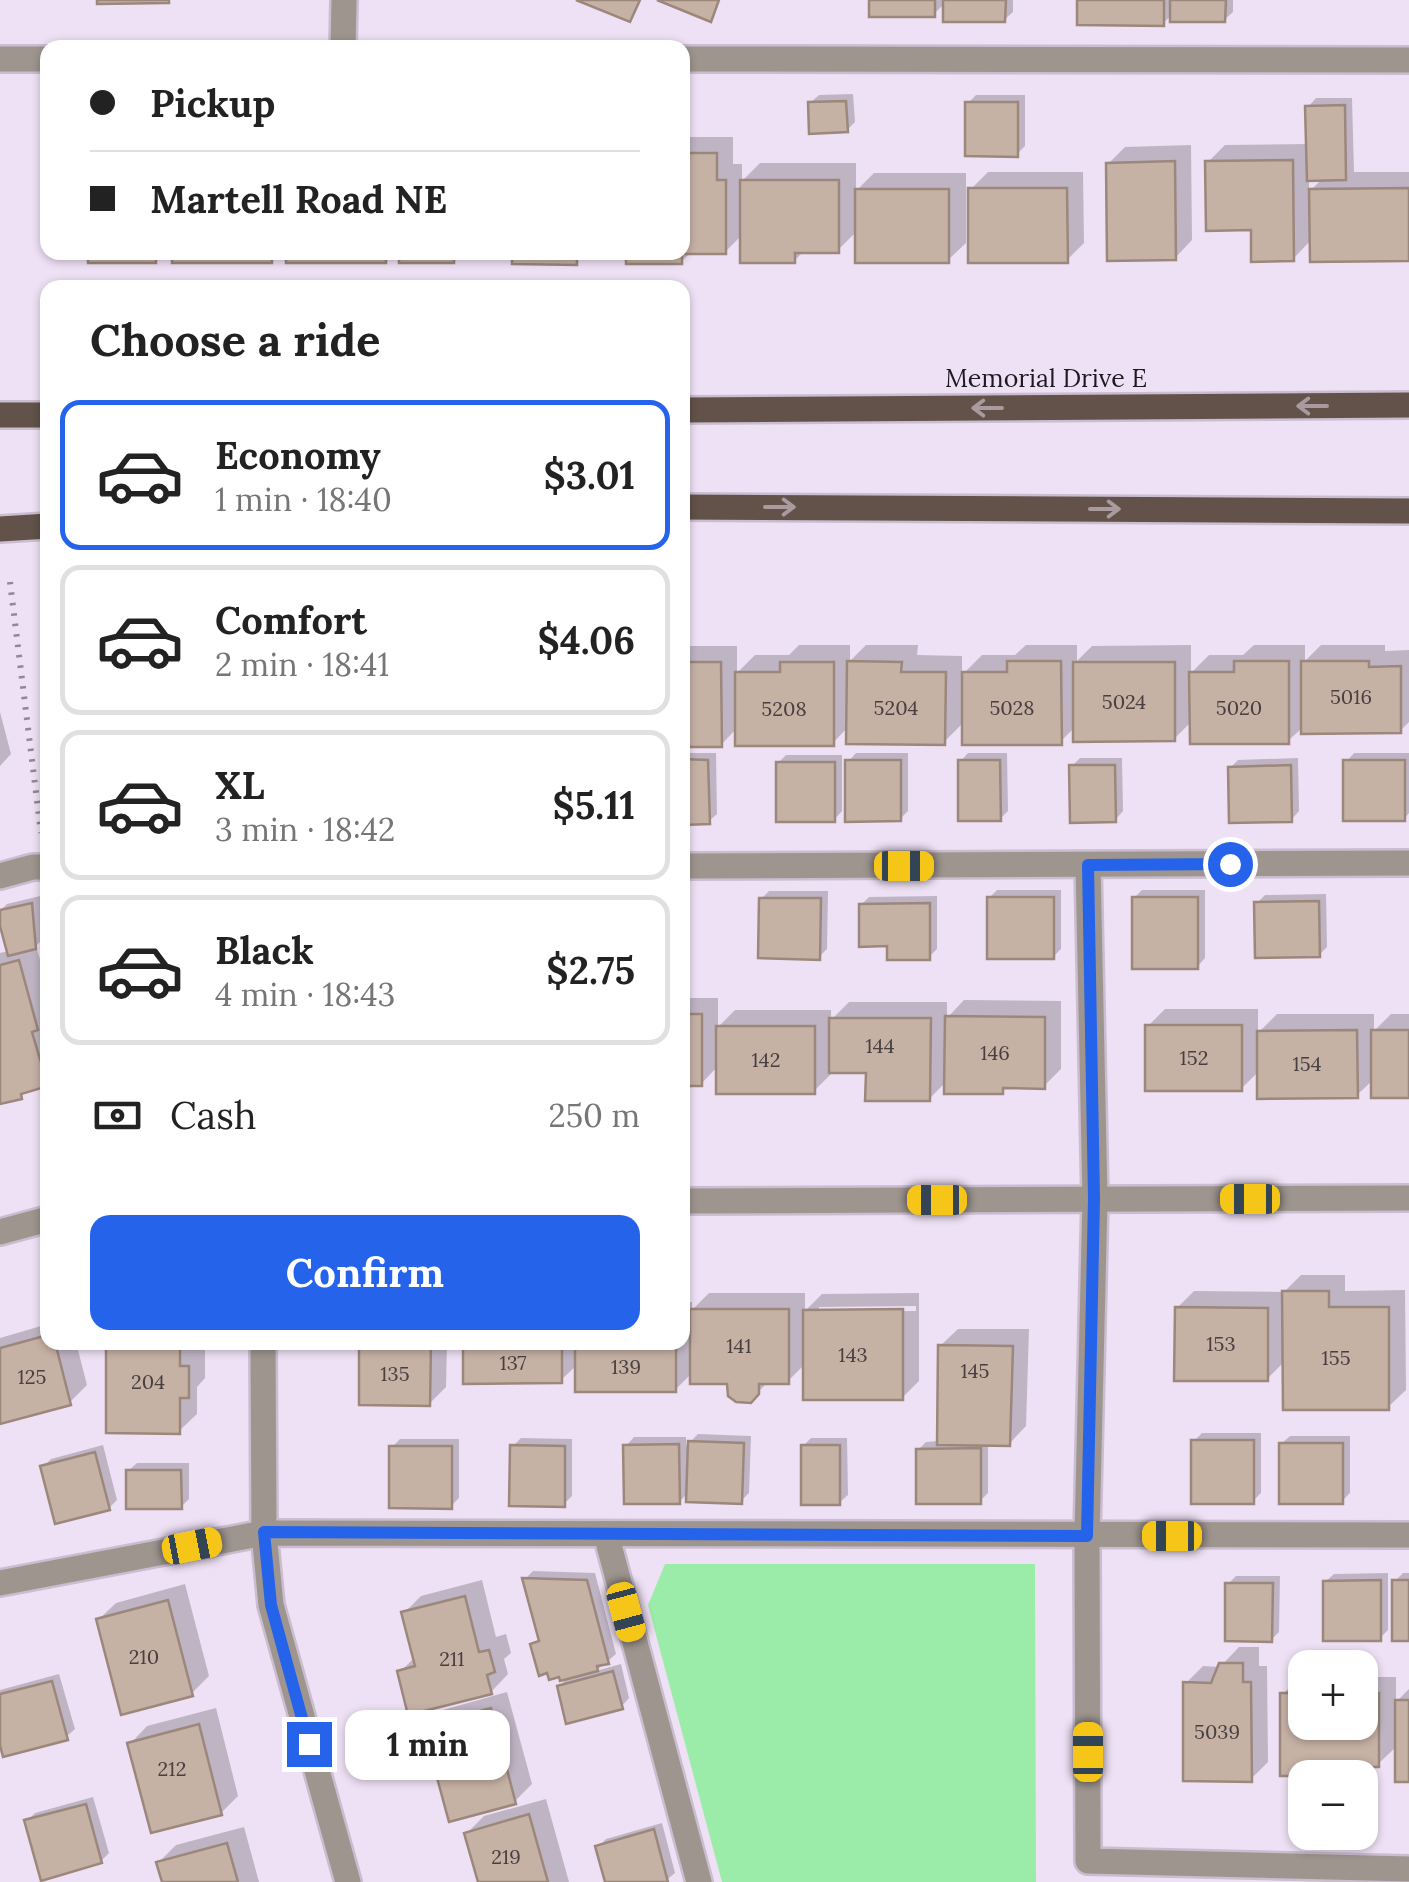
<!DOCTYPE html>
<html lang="en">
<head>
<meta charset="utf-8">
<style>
	body { margin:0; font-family:Lora,serif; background:#f2f2f2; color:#222; height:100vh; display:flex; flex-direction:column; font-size:38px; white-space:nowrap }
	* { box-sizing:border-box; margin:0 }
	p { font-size:32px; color:#767676 }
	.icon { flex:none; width:55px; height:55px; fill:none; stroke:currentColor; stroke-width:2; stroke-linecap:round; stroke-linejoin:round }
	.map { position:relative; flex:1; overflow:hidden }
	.panel { position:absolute; left:40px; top:280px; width:650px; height:1070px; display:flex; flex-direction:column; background:#fff; border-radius:20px; box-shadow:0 2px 8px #0004 }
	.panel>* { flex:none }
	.banner { position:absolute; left:40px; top:40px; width:650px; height:220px; border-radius:20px; box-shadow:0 2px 8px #0004; display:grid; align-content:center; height:220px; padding:0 50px; background:#fff }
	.tools { position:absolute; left:1288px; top:1650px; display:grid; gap:20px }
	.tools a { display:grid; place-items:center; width:90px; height:90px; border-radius:20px; background:#fff; box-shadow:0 2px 8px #0004; font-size:50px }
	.end { position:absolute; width:45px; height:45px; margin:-22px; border:12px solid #2563eb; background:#fff; box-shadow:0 0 0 5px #fff }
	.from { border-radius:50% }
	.bubble { position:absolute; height:70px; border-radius:20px; background:#fff; box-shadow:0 2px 8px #0004; font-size:32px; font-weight:800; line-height:70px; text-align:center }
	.car { position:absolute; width:30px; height:60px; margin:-30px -15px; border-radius:12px; box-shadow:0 0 8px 2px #0007; background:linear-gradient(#f5c518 24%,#345 0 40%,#f5c518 0 76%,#345 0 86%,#f5c518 0) }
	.banner b { display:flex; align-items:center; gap:35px; height:95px; font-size:38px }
	.banner b+b { border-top:2px solid #e0e0e0 }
	.banner i { width:25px; height:25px; background:#222 }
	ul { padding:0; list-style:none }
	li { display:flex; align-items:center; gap:30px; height:150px; margin:0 20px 15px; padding:0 30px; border:5px solid #e0e0e0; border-radius:20px }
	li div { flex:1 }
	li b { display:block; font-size:38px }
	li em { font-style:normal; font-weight:800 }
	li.current { border-color:#2563eb }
	li>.icon { width:90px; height:90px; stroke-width:1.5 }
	h2 { padding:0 50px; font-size:45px; line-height:120px }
	.pay { display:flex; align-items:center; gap:25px; height:110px; padding:0 50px; font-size:38px }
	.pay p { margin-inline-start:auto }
	.button { display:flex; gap:20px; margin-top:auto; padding:20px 50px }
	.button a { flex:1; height:115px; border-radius:20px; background:#2563eb; color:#fff; font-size:40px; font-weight:800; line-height:115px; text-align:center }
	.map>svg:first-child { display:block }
</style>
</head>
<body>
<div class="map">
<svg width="1409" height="1882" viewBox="0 0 1409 1882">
	<rect width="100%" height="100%" fill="#efe1f5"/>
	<!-- green -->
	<polygon fill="#9beca8" points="665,1564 1035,1564 1036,1882 722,1882 648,1605"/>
	<!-- shadow -->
	<g fill="#0003" fill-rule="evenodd">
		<polygon points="872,0 1013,0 1013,12 1004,20 946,2 934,14"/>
		<polygon points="1080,0 1233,0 1233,12 1224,20 1173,14 1163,23"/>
		<polygon points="853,94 855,122 847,130 810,103 819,95"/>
		<polygon points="976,95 1025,95 1025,146 1016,155 968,103"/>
		<path d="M 1316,98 L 1352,98 L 1354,172 L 1409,172 L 1409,258 L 1312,239 L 1293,259 L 1253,228 L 1208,162 L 1225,145 L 1308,144 L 1308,107 ZM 1323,178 L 1309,192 L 1309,179 Z"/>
		<polygon points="690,137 733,137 733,164 742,164 742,181 760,163 856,163 856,191 874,173 966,173 966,243 948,260 857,231 838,250 805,250 794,261 743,234 725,252 691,252 681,262 629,252 682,252 682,144"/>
		<polygon points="1191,145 1192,240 1175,258 1108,164 1125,147"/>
		<polygon points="988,172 1083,172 1084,243 1067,260 971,189"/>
		<polygon points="799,645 850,645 850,661 866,645 918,645 917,655 962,656 962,675 982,655 1015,655 1026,645 1077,645 1077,661 1092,646 1191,645 1191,673 1209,655 1243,655 1254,645 1305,645 1305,661 1321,645 1385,645 1385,651 1409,650 1409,722 1400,731 1304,726 1288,741 1192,721 1174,739 1075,727 1060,742 964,722 944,742 848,727 833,743 737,728 721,745 682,745 682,649 685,646 737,646 737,673 755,655 789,655"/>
		<polygon points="0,712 11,754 0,766"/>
		<polygon points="682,753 716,753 717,814 708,822 682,822"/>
		<polygon points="856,753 908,753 908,811 900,819 848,762"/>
		<polygon points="968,753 1007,753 1008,811 1000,819 960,762"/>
		<polygon points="1354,753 1409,753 1409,813 1404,819 1346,762"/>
		<polygon points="786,755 842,755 842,811 834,820 778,763"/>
		<polygon points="1080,758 1122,758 1123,811 1115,820 1072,766"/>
		<polygon points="1298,758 1299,811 1291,820 1230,768 1238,760"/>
		<polygon points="997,890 1061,890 1061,949 1053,957 989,898"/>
		<polygon points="1142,890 1205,890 1205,958 1197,967 1134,898"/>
		<polygon points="769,891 828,891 827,949 819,957 761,899"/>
		<polygon points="1326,894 1327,947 1319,955 1257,903 1265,895"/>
		<polygon points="40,896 43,939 36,946 48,987 48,1082 28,1089 20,1096 0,1102 0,953 9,951 0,911 7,904"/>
		<polygon points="937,896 937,949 929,957 890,943 861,905 869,897"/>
		<polygon points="682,998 718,998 718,1027 735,1010 831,1010 831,1020 849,1002 947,1002 947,1018 964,1000 1061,1001 1061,1069 1044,1086 1008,1086 1002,1091 947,1081 929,1099 868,1070 831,1070 831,1074 814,1091 718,1066 701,1084 682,1084"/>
		<polygon points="1165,1009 1258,1009 1258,1033 1277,1014 1374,1014 1374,1031 1391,1014 1409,1014 1409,1095 1374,1079 1357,1095 1260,1070 1241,1089 1148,1026"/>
		<polygon points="1301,1275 1345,1275 1345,1291 1405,1290 1406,1390 1388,1407 1285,1361 1267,1379 1177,1308 1194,1291 1284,1292"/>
		<path d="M 709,1293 L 805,1293 L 805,1311 L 822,1294 L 919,1293 L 919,1381 L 902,1398 L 805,1364 L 788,1381 L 769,1381 L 750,1400 L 730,1381 L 692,1373 L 675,1390 L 577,1365 L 561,1380 L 465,1342 L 682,1342 L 682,1302 L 692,1302 L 692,1310 ZM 916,1306 L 916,1311 L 819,1312 L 819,1307 Z"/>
		<polygon points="48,1324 48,1342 76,1342 87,1385 70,1402 0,1421 0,1338"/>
		<polygon points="958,1329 1029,1329 1026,1426 1009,1444 988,1443 988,1493 980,1501 918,1450 926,1442 939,1441 940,1346"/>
		<polygon points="108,1342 197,1342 197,1350 205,1350 205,1378 197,1387 197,1414 179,1431"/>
		<polygon points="361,1342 447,1342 446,1387 429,1404"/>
		<polygon points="1202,1433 1261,1433 1261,1493 1253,1501 1194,1441"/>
		<polygon points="698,1434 751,1436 749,1493 741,1501 689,1492 679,1502 626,1446 634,1437 686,1437 686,1446"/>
		<polygon points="1290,1436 1350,1436 1350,1493 1342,1501 1281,1444"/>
		<polygon points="521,1438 572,1439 572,1496 564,1504 513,1446"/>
		<polygon points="811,1438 847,1438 848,1495 839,1503 803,1446"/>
		<polygon points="400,1439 459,1439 459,1498 451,1506 392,1447"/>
		<polygon points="103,1445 117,1500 109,1508 43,1467 51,1459"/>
		<polygon points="137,1463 189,1463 189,1499 181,1507 128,1471"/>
		<polygon points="533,1571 595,1573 616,1654 596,1671 621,1664 629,1698 621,1707 559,1686 569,1677 533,1645 541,1637 525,1579"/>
		<polygon points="1388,1573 1388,1630 1380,1638 1325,1582 1334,1574"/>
		<polygon points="1403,1573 1409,1573 1409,1638 1395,1581"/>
		<polygon points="1236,1576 1280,1576 1279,1632 1271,1640 1228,1584"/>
		<polygon points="482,1580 496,1637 506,1634 511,1653 504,1659 508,1674 491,1692 400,1672 415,1657 404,1613 421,1596"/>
		<polygon points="185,1584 209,1676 192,1693 98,1620 116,1603"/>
		<polygon points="1239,1647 1259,1647 1259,1666 1267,1666 1268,1762 1251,1779 1186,1683 1203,1666 1220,1667"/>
		<polygon points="59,1674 75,1729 66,1737 0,1736 0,1690"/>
		<polygon points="1300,1677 1305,1677 1305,1722 1360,1722 1360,1677 1396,1677 1396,1702 1409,1689 1409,1779 1397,1746 1378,1764 1344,1764 1335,1774 1283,1694"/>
		<polygon points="507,1692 532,1784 515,1801 426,1727 443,1710"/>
		<polygon points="216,1708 238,1796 221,1813 130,1744 147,1726"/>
		<polygon points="93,1797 109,1853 101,1861 27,1821 35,1813"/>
		<polygon points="546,1799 569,1882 480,1882 467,1833 484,1816"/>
		<polygon points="662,1823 675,1873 664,1882 608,1882 598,1847 606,1839"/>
		<polygon points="244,1827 259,1882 164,1882 159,1862 176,1845"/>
	</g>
	<!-- building -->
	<g fill="#c6b1a5" stroke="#9c877c" stroke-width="2.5">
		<polygon points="97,0 169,0 169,3 97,4"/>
		<polygon points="576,0 640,0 630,22"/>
		<polygon points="657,0 719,0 711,22"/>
		<rect x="869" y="0" width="66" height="17"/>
		<polygon points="943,0 1006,0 1005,22 943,22"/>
		<polygon points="1077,0 1164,0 1164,26 1077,25"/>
		<polygon points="1170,0 1226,0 1225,22 1170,22"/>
		<polygon points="846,101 848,132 809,134 808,102"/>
		<polygon points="965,102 1018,102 1018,157 965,156"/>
		<polygon points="1345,105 1346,180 1307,181 1305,106"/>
		<polygon points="682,153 717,153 717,180 726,180 726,254 682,254 682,264 626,264 626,252 682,252"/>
		<polygon points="1293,160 1294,261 1251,262 1251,230 1206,231 1205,161"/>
		<polygon points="1175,161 1176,260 1107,261 1106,163"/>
		<polygon points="740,180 839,180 839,253 795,253 795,263 740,263"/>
		<polygon points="968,188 1067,188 1068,263 968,263"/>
		<polygon points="1409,188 1409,261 1310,262 1309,189"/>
		<rect x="855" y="189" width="94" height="74"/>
		<rect x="88" y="252" width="68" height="11"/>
		<rect x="172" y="252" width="100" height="11"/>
		<rect x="286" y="252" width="100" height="11"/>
		<polygon points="399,252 498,252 498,253 454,254 454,263 399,263"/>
		<polygon points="512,252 613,252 613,255 577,255 577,265 512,264"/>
		<polygon points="847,661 902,662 901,672 946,672 945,745 846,744"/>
		<polygon points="1007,661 1061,661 1062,745 962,745 962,672 1007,672"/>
		<polygon points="1234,661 1289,661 1289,744 1190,744 1189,672 1234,672"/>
		<polygon points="1301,661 1369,661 1369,667 1401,666 1401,733 1301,734"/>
		<polygon points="682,662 721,662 722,747 682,747"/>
		<polygon points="780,662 834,662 834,746 735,746 735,672 780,672"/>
		<polygon points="1073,662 1175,662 1175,741 1073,742"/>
		<polygon points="682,759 708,760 710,824 682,825"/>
		<polygon points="845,760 901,760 901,821 845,822"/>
		<polygon points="958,760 1000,760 1001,821 958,821"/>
		<rect x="1343" y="760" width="62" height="61"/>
		<rect x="776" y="762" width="59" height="60"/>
		<polygon points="1069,765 1115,765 1116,822 1070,823"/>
		<polygon points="1291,765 1292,822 1229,823 1228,767"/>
		<rect x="987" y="897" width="67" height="62"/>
		<rect x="1132" y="897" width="66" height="72"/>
		<polygon points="759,898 821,898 820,960 758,958"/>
		<polygon points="1319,901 1320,957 1255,958 1254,902"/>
		<polygon points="32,903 36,949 8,956 0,926 0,910"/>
		<polygon points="930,903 930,960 887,960 887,946 859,947 859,904"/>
		<polygon points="19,960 38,1030 32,1032 48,1086 21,1094 22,1099 0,1104 0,965"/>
		<rect x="682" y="1014" width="20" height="72"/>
		<polygon points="945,1016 1045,1017 1045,1089 1003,1088 1003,1094 944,1094"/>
		<polygon points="829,1018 931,1018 930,1101 865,1101 866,1073 829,1073"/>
		<rect x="1145" y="1025" width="97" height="66"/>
		<rect x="716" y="1026" width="99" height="68"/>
		<polygon points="1357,1030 1358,1098 1257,1099 1257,1031"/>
		<rect x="1371" y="1030" width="38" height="68"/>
		<polygon points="1282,1291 1329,1291 1329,1307 1389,1307 1389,1410 1283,1410"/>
		<polygon points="1175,1307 1268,1308 1268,1381 1174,1381"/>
		<polygon points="690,1309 789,1309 789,1384 759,1384 759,1394 751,1403 736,1402 728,1396 727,1384 690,1384"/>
		<polygon points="903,1309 903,1400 803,1400 803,1310"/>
		<polygon points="48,1335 48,1342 55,1342 71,1405 0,1424 0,1348"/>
		<polygon points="106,1342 180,1342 180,1366 189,1366 189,1398 180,1398 180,1434 106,1433"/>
		<polygon points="359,1342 431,1342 430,1406 359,1405"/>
		<polygon points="463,1342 562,1342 562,1383 463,1384"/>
		<rect x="575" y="1342" width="101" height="50"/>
		<polygon points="938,1345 1013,1346 1010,1446 937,1445"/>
		<rect x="1191" y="1440" width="63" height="64"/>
		<polygon points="688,1441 744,1443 742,1504 686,1502"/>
		<rect x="1279" y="1443" width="64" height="61"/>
		<polygon points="679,1444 680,1504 624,1504 623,1445"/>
		<polygon points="510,1445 565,1446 565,1507 509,1506"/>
		<rect x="801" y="1445" width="39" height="60"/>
		<polygon points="389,1446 452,1446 452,1509 389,1508"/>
		<polygon points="981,1448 981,1504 916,1504 916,1449"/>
		<polygon points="95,1452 110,1510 55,1524 40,1466"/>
		<polygon points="126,1470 181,1470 182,1509 126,1509"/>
		<polygon points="522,1578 587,1580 609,1664 597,1666 598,1671 560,1681 559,1677 549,1680 547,1673 539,1676 530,1644 539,1641"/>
		<polygon points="1381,1580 1381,1641 1323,1641 1323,1581"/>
		<rect x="1392" y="1580" width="17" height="61"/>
		<polygon points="1225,1583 1273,1583 1272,1642 1225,1641"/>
		<polygon points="465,1596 479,1652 489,1650 495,1672 487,1675 492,1694 408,1715 397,1671 415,1666 401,1612"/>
		<polygon points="168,1600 193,1696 121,1715 96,1619"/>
		<polygon points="1219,1663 1243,1663 1243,1682 1251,1682 1252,1782 1183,1781 1183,1682 1211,1683"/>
		<polygon points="613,1671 623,1709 566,1724 557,1686"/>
		<polygon points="52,1681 68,1740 3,1757 0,1745 0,1694"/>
		<polygon points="1280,1693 1305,1693 1305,1722 1360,1722 1360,1693 1379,1693 1379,1767 1336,1767 1336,1776 1280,1776"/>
		<rect x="1395" y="1700" width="14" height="82"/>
		<polygon points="491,1708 516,1804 449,1822 423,1726"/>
		<polygon points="199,1724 222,1815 151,1833 127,1743"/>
		<polygon points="86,1804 102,1863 41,1881 24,1820"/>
		<polygon points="529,1814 548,1882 478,1882 464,1833"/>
		<polygon points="654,1829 668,1882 605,1882 595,1846"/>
		<polygon points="227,1843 238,1882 162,1882 156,1862"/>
	</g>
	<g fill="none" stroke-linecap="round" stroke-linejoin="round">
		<!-- minor casing -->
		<g stroke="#c9bdcf" stroke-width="30">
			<g id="minor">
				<polyline points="343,48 344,0"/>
				<polyline points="0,59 48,59"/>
				<polyline points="682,59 1409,60"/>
				<polyline points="1088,865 1095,1199 1087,1536 1088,1861 1409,1869"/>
				<polyline points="682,866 1409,863"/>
				<polyline points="0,876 33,867 48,867"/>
				<polyline points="682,1201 1409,1198"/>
				<polyline points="0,1232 48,1219"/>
				<polyline points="263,1342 264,1533 271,1605 348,1882"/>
				<polyline points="606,1534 699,1882"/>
				<polyline points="0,1583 264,1533 1409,1535"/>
			</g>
		</g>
		<!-- major casing -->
		<g stroke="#c9bdcf" stroke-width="30">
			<g id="major">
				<polyline points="682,410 1409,405"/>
				<polyline points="0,415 48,415"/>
				<polyline points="682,507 1409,511"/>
				<polyline points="0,529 48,526"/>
			</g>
		</g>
		<!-- path -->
		<polyline stroke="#918796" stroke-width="6" stroke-dasharray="2.5 8" stroke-linecap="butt" points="10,582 41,833"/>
		<!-- minor -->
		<use href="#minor" stroke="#9e958f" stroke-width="25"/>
		<!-- major -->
		<use href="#major" stroke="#625249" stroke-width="25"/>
	</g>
	<!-- one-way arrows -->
	<defs><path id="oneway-shaft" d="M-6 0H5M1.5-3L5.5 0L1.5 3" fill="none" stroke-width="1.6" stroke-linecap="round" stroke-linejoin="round" transform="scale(2.5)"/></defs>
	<g stroke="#a89a9f">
		<use href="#oneway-shaft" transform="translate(1312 406) rotate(180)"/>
		<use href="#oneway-shaft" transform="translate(987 408) rotate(180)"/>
		<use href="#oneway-shaft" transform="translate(780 507)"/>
		<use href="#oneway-shaft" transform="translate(1105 509)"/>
	</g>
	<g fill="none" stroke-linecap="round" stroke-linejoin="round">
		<!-- route -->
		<polyline stroke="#2563eb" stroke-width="12" points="309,1744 271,1605 264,1532 1087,1536 1094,1199 1088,865 1230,864"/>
	</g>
	<g text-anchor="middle" stroke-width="10" stroke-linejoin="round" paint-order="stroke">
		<!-- number labels -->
		<g font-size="20" fill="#483f41">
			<text x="1351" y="704">5016</text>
			<text x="1124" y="709">5024</text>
			<text x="896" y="715">5204</text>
			<text x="1012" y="715">5028</text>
			<text x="1239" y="715">5020</text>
			<text x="784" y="716">5208</text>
			<text x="880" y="1053">144</text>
			<text x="995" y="1060">146</text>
			<text x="1194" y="1065">152</text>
			<text x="766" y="1067">142</text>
			<text x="1307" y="1071">154</text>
			<text x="1221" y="1351">153</text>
			<text x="739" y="1353">141</text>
			<text x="853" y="1362">143</text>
			<text x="1336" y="1365">155</text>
			<text x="513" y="1370">137</text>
			<text x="626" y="1374">139</text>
			<text x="975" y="1378">145</text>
			<text x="395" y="1381">135</text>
			<text x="32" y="1384">125</text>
			<text x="148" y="1389">204</text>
			<text x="144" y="1664">210</text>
			<text x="452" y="1666">211</text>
			<text x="1217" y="1739">5039</text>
			<text x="172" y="1776">212</text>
			<text x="506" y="1864">219</text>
		</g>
		<!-- street labels -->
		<g font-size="25" fill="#1e1920" stroke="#efe1f5">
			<text x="1046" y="387">Memorial Drive E</text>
		</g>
	</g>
</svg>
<div class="tools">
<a>+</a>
<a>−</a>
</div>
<i class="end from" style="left:1230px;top:864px"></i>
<i class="end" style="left:309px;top:1744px"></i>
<div class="bubble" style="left:345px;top:1710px;width:165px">1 min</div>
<i class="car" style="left:904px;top:866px;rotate:90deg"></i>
<i class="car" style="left:1250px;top:1199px;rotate:270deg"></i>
<i class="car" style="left:937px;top:1200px;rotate:270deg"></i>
<i class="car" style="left:1172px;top:1536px;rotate:270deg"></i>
<i class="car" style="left:192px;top:1546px;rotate:79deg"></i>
<i class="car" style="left:626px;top:1612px;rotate:165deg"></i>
<i class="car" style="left:1088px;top:1752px;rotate:0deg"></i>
<div class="banner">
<b><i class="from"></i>Pickup</b>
<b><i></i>Martell Road NE</b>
</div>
<section class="panel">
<h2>Choose a ride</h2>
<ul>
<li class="current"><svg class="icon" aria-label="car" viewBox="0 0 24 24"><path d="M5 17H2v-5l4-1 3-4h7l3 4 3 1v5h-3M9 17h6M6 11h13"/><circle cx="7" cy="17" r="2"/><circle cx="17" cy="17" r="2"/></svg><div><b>Economy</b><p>1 min · 18:40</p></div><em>$3.01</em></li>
<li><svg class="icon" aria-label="car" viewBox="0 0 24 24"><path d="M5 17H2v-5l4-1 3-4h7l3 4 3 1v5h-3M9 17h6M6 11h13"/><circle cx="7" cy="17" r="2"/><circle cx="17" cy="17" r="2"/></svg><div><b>Comfort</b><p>2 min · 18:41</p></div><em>$4.06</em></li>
<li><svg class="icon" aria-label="car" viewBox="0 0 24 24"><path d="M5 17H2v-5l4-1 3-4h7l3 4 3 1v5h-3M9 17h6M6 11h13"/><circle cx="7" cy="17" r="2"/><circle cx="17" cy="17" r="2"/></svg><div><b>XL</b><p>3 min · 18:42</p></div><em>$5.11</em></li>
<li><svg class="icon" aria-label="car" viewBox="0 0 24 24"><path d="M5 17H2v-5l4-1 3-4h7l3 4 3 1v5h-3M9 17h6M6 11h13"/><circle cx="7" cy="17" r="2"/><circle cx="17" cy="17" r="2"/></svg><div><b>Black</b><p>4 min · 18:43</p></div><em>$2.75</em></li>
</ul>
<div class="pay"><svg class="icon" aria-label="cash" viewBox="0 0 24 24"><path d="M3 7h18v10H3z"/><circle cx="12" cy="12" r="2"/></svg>Cash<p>250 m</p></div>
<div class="button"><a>Confirm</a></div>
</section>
</div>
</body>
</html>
